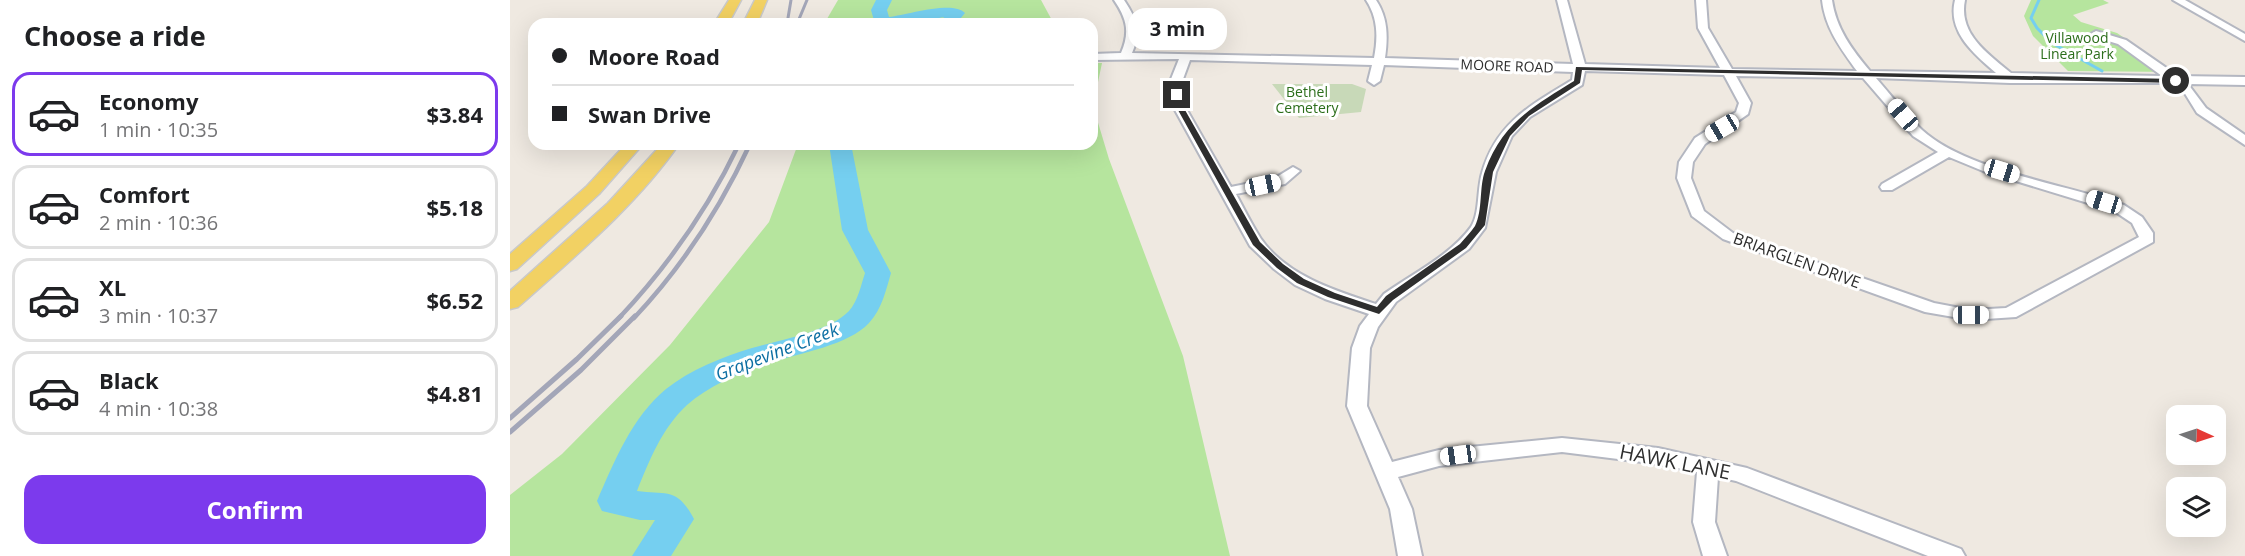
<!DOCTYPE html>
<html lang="en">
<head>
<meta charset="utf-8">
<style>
	body { margin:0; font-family:"Open Sans",sans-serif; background:#f2f2f2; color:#202124; height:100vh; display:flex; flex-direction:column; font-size:22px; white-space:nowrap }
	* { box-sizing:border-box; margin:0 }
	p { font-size:20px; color:#757577 }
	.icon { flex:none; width:33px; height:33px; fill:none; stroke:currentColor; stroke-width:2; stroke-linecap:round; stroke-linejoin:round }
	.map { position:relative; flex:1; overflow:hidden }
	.details { display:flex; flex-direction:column; background:#fff; width:510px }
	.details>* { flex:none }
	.top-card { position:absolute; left:18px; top:18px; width:570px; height:132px; border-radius:18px; box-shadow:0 6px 24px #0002; display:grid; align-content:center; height:132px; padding:0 24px; background:#fff }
	.needle { width:39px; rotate:93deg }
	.buttons { position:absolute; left:1656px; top:405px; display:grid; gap:12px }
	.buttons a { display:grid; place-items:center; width:60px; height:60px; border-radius:12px; background:#fff; box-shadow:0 6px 24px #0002; font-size:30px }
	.end { position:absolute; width:27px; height:27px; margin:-14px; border:8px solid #2e2e2e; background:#fff; box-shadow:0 0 0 3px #fff }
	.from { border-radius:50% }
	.bubble { position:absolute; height:42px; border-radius:18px; background:#fff; box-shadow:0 6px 24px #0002; font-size:20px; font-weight:700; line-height:42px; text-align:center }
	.car { position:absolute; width:18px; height:36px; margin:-18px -9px; border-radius:8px; box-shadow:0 0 4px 2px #0007; background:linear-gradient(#fff 24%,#345 0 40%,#fff 0 76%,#345 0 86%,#fff 0) }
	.top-card b { display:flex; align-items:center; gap:21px; height:57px; font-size:22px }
	.top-card b+b { border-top:2px solid #e0e0e0 }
	.top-card i { width:15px; height:15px; background:#202124 }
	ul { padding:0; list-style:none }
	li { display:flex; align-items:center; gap:18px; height:84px; margin:0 12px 9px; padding:0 12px; border:3px solid #e0e0e0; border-radius:18px }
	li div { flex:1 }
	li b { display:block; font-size:22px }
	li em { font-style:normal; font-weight:700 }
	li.current { border-color:#7c3aed }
	li>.icon { width:54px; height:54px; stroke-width:1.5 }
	h2 { padding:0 24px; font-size:27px; line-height:72px }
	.primary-button { display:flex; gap:12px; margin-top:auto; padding:12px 24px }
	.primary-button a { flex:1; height:69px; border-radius:18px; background:#7c3aed; color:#fff; font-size:24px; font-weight:700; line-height:69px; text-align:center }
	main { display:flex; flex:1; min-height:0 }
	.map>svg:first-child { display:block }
</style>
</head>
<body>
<main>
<section class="details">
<h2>Choose a ride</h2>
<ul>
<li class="current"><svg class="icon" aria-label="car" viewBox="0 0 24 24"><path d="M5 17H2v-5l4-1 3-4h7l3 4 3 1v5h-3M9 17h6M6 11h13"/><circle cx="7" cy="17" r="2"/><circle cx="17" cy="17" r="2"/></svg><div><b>Economy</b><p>1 min · 10:35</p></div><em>$3.84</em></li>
<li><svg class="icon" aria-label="car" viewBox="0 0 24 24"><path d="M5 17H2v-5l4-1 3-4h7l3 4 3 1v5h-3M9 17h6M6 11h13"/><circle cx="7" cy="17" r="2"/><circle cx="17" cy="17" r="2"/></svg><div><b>Comfort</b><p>2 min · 10:36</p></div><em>$5.18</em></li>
<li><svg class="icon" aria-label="car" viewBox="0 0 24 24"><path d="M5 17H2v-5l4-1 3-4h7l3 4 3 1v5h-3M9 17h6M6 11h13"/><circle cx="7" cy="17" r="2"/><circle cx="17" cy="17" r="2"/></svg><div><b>XL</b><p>3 min · 10:37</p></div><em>$6.52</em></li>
<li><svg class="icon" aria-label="car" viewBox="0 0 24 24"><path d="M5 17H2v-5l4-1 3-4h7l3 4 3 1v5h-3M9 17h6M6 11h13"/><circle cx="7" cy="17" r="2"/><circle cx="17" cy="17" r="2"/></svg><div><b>Black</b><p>4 min · 10:38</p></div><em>$4.81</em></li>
</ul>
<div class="primary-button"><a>Confirm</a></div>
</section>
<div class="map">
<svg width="1735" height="556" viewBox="0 0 1735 556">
	<rect width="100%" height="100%" fill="#efe9e1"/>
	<!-- green -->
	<g fill="#b6e59e">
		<polygon points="328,0 531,0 544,24 314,24"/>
		<polygon points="1521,0 1593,0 1599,3 1563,15 1571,22 1607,33 1665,72 1558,71 1523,36 1514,16"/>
		<polygon points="582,63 592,63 583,106 599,159 673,356 720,556 0,556 0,495 52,454 160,345 259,222 288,144 582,144"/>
	</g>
	<!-- cemetery -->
	<polygon fill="#c8d9b8" points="762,84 842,84 856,89 851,112 789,118"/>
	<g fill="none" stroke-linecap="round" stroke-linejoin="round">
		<!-- stream -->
		<polyline stroke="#75cff0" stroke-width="3" points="1529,0 1521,18 1527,28 1542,43 1592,71"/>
		<!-- river -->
		<g fill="#75cff0" fill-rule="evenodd">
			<path d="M 366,0 L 382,0 L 377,10 L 379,17 C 397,15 443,0 455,13 L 446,24 L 428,24 L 434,17 L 398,24 L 365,24 L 361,10 Z"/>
			<path d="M 319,144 L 341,144 L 358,230 L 381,273 C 376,290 372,309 359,323 C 339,345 290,353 262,362 C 233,371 200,385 177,405 C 152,428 139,461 127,491 C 157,495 167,487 184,519 L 161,556 L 122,556 L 145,520 L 130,520 L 92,511 L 87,501 C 104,462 122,417 156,389 C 180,370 212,357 242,348 C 269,340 319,332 339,311 C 348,301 351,285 355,273 L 332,230 Z"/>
		</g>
		<!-- minor casing -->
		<g stroke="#b4b7c1" stroke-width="4">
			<g id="minor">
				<path d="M 604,0 L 614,0 C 627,19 631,32 622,53 L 864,58 C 868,37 868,18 856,0 L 866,0 C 878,18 878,37 875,58 L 1063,64 L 1047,0 L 1057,0 L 1075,64 L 1210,68 L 1188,28 L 1186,0 L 1196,0 L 1198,28 L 1222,69 L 1347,71 C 1331,49 1315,28 1312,0 L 1322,0 C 1326,28 1342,50 1360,71 L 1486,73 C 1464,54 1437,32 1445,0 L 1455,0 C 1448,34 1478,54 1501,73 L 1652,76 L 1608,44 L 1582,36 L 1581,34 L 1586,31 L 1616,40 L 1668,76 L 1735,77 L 1735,85 L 1678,84 L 1696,108 L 1735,135 L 1735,145 L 1687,113 L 1674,92 L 1662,83 L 1500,83 L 1366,78 C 1381,95 1395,114 1412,130 C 1457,171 1556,184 1614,205 L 1632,217 L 1643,233 L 1643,242 L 1506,317 L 1461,320 L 1415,312 L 1213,239 L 1182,216 L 1167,178 L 1169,162 L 1185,138 L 1226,112 L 1229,103 L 1214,75 L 1075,71 L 1072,85 L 1020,117 L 1002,136 L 986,172 L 975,228 L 959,249 L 886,302 L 868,327 L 860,348 L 857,406 L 882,462 L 929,450 L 1052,438 L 1148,448 L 1237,468 L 1451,549 L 1455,556 L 1418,556 L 1226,481 L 1208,477 L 1205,522 L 1217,556 L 1193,556 L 1183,522 L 1187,472 L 1148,464 L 1052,452 L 929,466 L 888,477 L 902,509 L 912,556 L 888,556 L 880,509 L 837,406 L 842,348 L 850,326 L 859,314 L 815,299 L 785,285 L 764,269 L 740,246 L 665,110 L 661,79 L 669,59 L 582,60 L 582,54 L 611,53 C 620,32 617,19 604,0 ZM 680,60 L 862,65 L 858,81 L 864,85 L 870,81 L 874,65 L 1063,72 L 1062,80 C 1021,105 986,123 972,173 C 967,189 970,213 961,227 C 941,255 902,274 874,294 L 866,304 C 826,291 777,276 751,239 C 742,225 734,209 726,194 L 775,184 L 790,171 L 783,167 L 765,178 L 721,187 L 677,110 L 673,79 ZM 1226,76 L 1353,78 L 1403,136 L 1428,152 L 1372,184 L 1370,187 L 1372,190 L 1382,190 L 1439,157 L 1473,171 L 1604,211 L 1622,223 L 1629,237 L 1496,308 L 1461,310 L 1424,303 L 1223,233 L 1194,211 L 1181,178 L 1183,162 L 1195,144 L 1238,114 L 1241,103 Z"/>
				<polygon points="1663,0 1675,0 1735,34 1735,41"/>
			</g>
		</g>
		<!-- major casing -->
		<g stroke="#c9c9c9" stroke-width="3">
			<g id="major">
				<polygon points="219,0 231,0 218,24 204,24"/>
				<polygon points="245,0 257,0 247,24 233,24"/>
				<polygon points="116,144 133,144 89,194 7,269 0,271 0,254 77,186"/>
				<path d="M 152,144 L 169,144 C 126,206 64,257 8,307 L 0,309 L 0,291 L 98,203 Z"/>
			</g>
		</g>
		<!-- minor -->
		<use href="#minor" fill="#fff" fill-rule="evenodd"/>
		<!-- major -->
		<use href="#major" fill="#f2d163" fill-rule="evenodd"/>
		<!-- rail-far2 -->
		<g stroke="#a3a6b8" stroke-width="3">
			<polyline points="277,24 281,0"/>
			<polyline points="287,24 297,0"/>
		</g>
		<!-- rail-far1 -->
		<g stroke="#a3a6b8" stroke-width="4.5">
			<path d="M 109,318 C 159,265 198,209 229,144"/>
			<path d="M 124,318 C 173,266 210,209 240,144"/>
		</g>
		<!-- rail -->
		<g stroke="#a3a6b8" stroke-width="5">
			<polyline points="0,418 67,359 111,316"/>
			<polyline points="0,432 71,370 125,316"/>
		</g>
	</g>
	<!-- route -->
	<path fill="#2e2e2e" d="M 1066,67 L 1666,79 L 1669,81 L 1666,83 L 1072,70 L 1070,83 L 1019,116 L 1000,136 L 983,172 L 975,225 L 956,248 L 883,300 L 869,314 L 818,297 L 787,283 L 767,268 L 743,245 L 668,110 L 664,95 L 667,93 L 671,95 L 675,110 L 750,242 L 773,264 L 794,279 L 825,293 L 867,307 L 876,296 L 950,244 C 955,238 961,232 965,226 C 973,210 969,187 975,171 C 992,123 1024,106 1064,81 Z"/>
	<g text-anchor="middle" stroke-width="6" stroke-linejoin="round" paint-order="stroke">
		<!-- far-park labels -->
		<g font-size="14" fill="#2c6e1b" stroke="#fff">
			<text x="1567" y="43">Villawood<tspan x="1567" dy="16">Linear Park</tspan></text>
			<text x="797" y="97">Bethel<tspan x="797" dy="16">Cemetery</tspan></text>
		</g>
		<!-- far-street labels -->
		<g font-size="14" fill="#2e2e2e" stroke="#fff">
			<text transform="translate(997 66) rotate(2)" y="5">MOORE ROAD</text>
		</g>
		<!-- street labels -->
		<g font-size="16" fill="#2e2e2e" stroke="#fff">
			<text transform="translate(1287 260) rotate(20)" y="6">BRIARGLEN DRIVE</text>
		</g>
		<!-- water labels -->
		<g font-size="18" font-style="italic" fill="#0d6fa3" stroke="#fff">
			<text transform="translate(267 352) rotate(-21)" y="6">Grapevine Creek</text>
		</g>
		<!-- near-street labels -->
		<g font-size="20" fill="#2e2e2e" stroke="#fff">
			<text transform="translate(1165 462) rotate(11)" y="7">HAWK LANE</text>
		</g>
	</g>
</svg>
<div class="buttons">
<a><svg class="needle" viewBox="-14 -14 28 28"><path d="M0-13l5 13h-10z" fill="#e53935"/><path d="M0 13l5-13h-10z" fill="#757577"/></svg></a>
<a><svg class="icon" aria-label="layers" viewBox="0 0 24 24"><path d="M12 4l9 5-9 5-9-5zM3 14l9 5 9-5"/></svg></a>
</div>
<i class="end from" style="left:1666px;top:81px"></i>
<i class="end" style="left:667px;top:95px"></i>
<div class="bubble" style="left:618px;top:8px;width:99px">3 min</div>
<i class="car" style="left:1393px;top:115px;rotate:319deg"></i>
<i class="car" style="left:1212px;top:128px;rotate:240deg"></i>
<i class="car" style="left:1492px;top:171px;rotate:107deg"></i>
<i class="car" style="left:753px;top:185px;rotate:78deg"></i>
<i class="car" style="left:1594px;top:202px;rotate:287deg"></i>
<i class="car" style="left:1461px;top:315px;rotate:90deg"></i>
<i class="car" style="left:948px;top:455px;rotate:262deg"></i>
<div class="top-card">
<b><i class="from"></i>Moore Road</b>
<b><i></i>Swan Drive</b>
</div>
</div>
</main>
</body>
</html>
